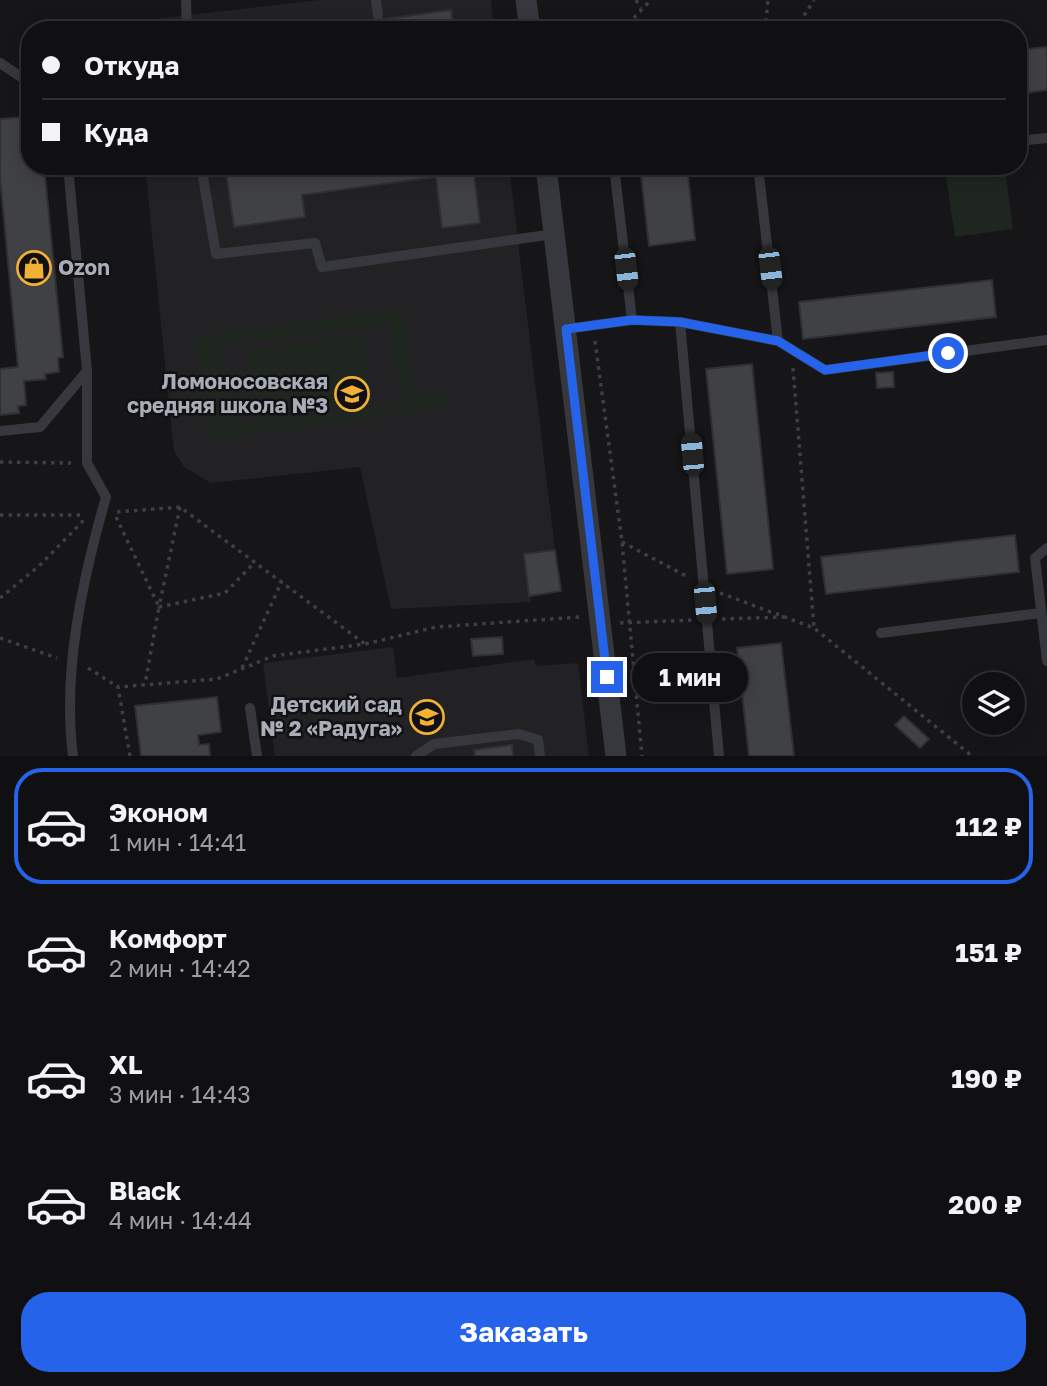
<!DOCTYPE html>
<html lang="ru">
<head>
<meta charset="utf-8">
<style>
	body { margin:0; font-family:"Golos Text",sans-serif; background:#1e1e20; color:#f1f3f6; height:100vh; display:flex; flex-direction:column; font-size:26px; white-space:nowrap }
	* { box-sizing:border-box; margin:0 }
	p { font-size:23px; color:#9c9d9f }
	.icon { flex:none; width:38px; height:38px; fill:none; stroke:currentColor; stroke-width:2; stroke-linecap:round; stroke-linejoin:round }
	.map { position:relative; height:756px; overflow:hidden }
	.panel { display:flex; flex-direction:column; background:#101012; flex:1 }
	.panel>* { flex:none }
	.banner { position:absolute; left:21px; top:21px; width:1006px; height:154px; border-radius:28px; box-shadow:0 4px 18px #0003,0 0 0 2px #303032; display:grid; align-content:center; height:154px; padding:0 21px; background:#101012 }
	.controls { position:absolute; left:962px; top:672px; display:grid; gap:14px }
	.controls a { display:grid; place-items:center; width:63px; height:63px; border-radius:50%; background:#101012; box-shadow:0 4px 18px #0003,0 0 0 2px #303032; font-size:35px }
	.end { position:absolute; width:32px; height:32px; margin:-16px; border:9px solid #2563eb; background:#fff; box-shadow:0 0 0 4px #fff }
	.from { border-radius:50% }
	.bubble { position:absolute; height:49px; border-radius:24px; background:#101012; box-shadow:0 4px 18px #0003,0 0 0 2px #303032; font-size:23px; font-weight:700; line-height:49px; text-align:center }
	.car { position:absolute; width:21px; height:42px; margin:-21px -10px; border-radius:9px; box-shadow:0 0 5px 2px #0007; background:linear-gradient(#222 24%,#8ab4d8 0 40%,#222 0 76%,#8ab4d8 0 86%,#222 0) }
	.banner b { display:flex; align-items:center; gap:24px; height:66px; font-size:26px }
	.banner b+b { border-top:2px solid #303032 }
	.banner i { width:18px; height:18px; background:#f1f3f6 }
	ul { padding:12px 0 0; list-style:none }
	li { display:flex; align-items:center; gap:21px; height:116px; margin:0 14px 10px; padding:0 7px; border:4px solid transparent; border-radius:28px }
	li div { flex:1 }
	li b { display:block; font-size:26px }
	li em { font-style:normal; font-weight:700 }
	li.current { border-color:#2563eb }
	li>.icon { width:63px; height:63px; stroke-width:1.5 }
	.primary-button { display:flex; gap:14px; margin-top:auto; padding:14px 21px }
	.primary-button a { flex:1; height:80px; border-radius:28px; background:#2563eb; color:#fff; font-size:28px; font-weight:700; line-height:80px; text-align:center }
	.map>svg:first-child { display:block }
</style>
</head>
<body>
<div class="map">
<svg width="1047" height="756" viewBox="0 0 1047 756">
	<rect width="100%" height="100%" fill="#161618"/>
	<!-- built -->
	<g fill="#222225">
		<polygon points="320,0 491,0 494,30 130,30 129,22"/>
		<polygon points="145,166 509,166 555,550 524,554 531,602 391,609 360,467 211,483 184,467 174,451"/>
		<polygon points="393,647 397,678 534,659 536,666 578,663 589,756 275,756 263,663"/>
	</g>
	<!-- green -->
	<g fill="#1e261f" fill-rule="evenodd">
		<polygon points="1005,169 1013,229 955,237 946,177"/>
		<path d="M 403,308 L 415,395 L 442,392 L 444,408 L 208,441 L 194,337 ZM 391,324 L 401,403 L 234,425 L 223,346 Z"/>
		<polygon points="363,333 373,402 253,419 243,350"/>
	</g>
	<!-- building -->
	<g fill="#404145" stroke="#303034" stroke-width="2">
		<polygon points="451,10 454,30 306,30"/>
		<polygon points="1047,47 1047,90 1018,94 1018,50"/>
		<polygon points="22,117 22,121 30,120 30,166 44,166 63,357 58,358 59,372 45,374 46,379 24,381 26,405 18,406 19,413 0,415 0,369 18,367 0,178 0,119"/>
		<polygon points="225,166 473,166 480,223 442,228 436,177 302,195 305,217 234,227"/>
		<polygon points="640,166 687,166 695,240 649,246"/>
		<polygon points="992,280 996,317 803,339 799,302"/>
		<polygon points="752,364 773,569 727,574 706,369"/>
		<polygon points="893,372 894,387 877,388 876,373"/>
		<polygon points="1015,535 1019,572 826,594 821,557"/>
		<polygon points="555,550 561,591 529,596 524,554"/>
		<polygon points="502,637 503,654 473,656 471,639"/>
		<polygon points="781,643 794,756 749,756 737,648"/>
		<polygon points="217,697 221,732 198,735 199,745 209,744 210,756 141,756 135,706"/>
		<polygon points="904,716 929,739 920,748 895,725"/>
		<polygon points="512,745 513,756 475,756 474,750"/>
	</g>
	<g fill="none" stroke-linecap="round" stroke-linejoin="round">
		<!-- path -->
		<g stroke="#3d3f44" stroke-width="3.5" stroke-dasharray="3.5 5" stroke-linecap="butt">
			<polyline points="636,0 641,8"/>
			<polyline points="622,30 651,0"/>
			<polyline points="765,30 768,0"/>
			<polyline points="795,30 814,0"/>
			<polyline points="595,341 622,542 642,756"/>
			<polyline points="793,368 814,628"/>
			<polyline points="0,462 71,463"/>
			<polyline points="180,507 159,607 225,593 255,562"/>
			<polyline points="117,512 180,507 365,644"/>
			<polyline points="0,515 85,515"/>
			<polyline points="116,517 159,607 145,684"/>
			<polyline points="622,542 688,577"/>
			<polyline points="720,593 814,628 972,756"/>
			<polyline points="0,598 39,566 84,520"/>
			<polyline points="722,619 784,617"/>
			<polyline points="620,623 693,620"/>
			<polyline points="0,638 57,658"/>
			<polyline points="88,668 118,687"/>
			<polyline points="242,668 282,581"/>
			<polyline points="130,756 118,687 217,679 273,656 365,644 436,627 580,617"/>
		</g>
		<!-- lane -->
		<g stroke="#37383d" stroke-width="10">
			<polyline points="186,0 187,30"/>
			<polyline points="376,0 378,16"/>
			<polyline points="529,18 548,30"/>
			<polyline points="0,63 30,83"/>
			<polyline points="1018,141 1047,138"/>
			<polyline points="201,166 216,254 315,243 322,267 554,234"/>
			<polyline points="614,166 632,320"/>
			<polyline points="758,166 778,341"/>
			<polyline points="759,170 794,166"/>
			<polyline points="680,322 719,756"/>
			<polyline points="566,329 632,320 680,322 778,341 825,370 1047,340"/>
			<polyline points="0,431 40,427 87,371 68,166"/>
			<polyline points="1047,548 1035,558 1047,661"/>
			<polyline points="881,633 1041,613"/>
			<polyline points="250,708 257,756"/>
			<path d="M 73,756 C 62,670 83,578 106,497 L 87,463 L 87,371"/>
			<polyline points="416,756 434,744 519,734 538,740 540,756"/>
		</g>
		<!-- street -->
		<g stroke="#37383d" stroke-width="21">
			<polyline points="526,0 530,30"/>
			<polyline points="546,166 616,756"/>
		</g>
	</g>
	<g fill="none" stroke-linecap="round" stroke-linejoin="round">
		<!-- route -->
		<polyline stroke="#2563eb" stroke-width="9" points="607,677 566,329 632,320 680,322 778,341 825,370 948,353"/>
	</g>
	<!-- icons -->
	<defs>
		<g id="shop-ring" transform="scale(1.75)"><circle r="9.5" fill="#111113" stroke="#f2b134" stroke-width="1.5"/><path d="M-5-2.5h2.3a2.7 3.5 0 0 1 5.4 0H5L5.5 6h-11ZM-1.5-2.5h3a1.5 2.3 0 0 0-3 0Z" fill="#f2b134"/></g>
		<g id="school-ring" transform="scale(1.75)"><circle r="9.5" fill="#111113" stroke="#f2b134" stroke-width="1.5"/><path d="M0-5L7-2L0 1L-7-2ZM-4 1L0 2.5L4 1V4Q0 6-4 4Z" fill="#f2b134"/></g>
	</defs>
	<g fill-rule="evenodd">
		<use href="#shop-ring" x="34" y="268"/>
		<use href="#school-ring" x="352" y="394"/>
		<use href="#school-ring" x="427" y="717"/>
	</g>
	<g text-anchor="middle" stroke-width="5" stroke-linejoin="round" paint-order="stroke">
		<!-- poi labels -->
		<g font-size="21" font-weight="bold" fill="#a8adb8" stroke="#111113" text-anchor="end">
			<text x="58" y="275" text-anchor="start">Ozon</text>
			<text x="328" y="389">Ломоносовская<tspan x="328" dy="24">средняя школа №3</tspan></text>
			<text x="402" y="712">Детский сад<tspan x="402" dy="24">№ 2 «Радуга»</tspan></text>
		</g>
	</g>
</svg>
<div class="controls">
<a><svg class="icon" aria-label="layers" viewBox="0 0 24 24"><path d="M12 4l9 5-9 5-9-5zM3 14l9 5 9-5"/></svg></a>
</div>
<i class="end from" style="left:948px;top:353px"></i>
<i class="end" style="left:607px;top:677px"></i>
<div class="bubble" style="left:632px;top:653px;width:116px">1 мин</div>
<i class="car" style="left:770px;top:268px;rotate:173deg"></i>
<i class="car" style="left:626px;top:269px;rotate:173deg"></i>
<i class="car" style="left:692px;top:454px;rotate:355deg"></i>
<i class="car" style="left:705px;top:603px;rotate:175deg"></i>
<div class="banner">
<b><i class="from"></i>Откуда</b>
<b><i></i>Куда</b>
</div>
</div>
<section class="panel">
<ul>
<li class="current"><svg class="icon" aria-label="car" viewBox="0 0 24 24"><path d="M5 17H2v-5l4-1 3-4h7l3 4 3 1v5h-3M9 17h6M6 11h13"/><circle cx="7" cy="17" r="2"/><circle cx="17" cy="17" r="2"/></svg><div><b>Эконом</b><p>1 мин · 14:41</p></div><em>112 ₽</em></li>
<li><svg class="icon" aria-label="car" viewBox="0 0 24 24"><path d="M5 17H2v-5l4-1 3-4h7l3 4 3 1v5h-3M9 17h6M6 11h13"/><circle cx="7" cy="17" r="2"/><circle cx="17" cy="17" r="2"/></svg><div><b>Комфорт</b><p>2 мин · 14:42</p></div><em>151 ₽</em></li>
<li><svg class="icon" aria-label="car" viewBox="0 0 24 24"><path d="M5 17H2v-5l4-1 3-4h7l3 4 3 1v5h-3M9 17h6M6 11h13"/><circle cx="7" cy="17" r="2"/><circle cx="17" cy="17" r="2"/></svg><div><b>XL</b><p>3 мин · 14:43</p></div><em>190 ₽</em></li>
<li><svg class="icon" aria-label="car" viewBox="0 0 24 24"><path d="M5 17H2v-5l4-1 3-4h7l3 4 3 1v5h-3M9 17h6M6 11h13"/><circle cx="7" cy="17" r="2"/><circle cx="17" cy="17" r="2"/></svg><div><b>Black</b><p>4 мин · 14:44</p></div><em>200 ₽</em></li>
</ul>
<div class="primary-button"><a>Заказать</a></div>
</section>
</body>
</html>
